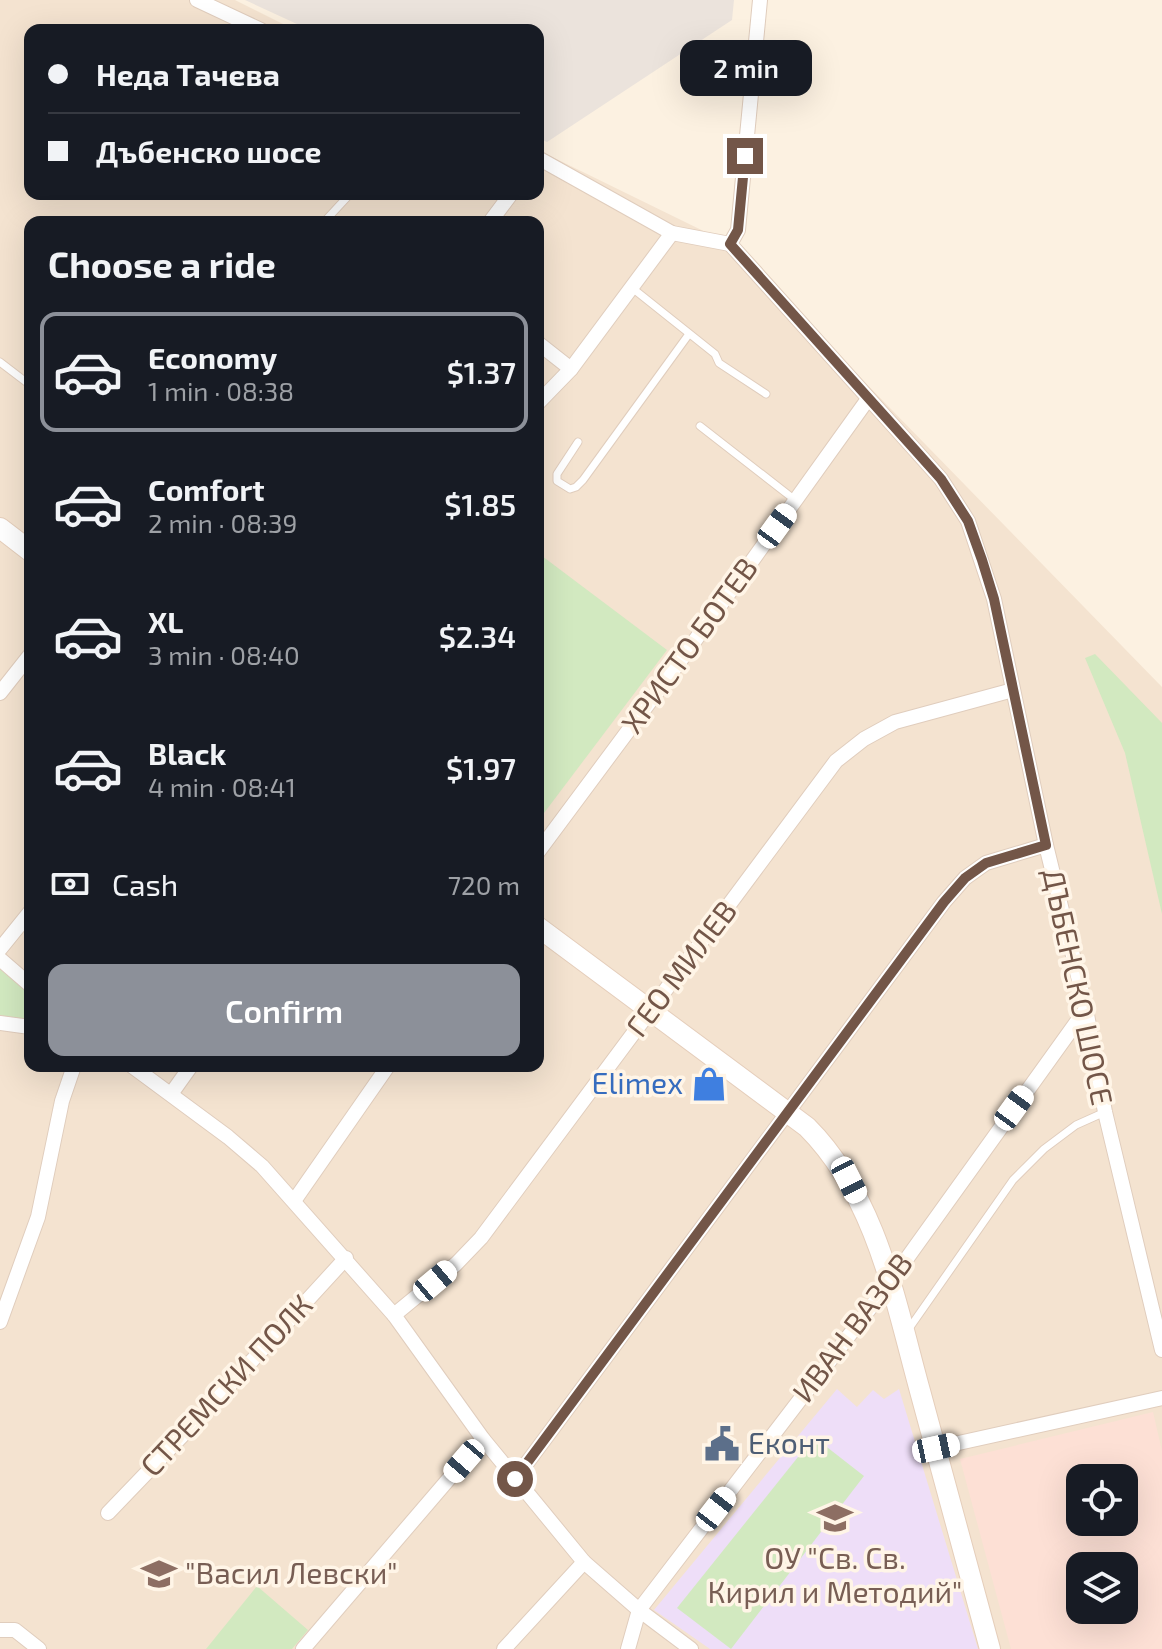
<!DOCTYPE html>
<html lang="en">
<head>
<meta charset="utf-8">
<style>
	body { margin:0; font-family:"Exo 2",sans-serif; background:#20242c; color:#f1f3f6; height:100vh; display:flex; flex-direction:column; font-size:30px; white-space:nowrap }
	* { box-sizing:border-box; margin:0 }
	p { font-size:26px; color:#9ea1a6 }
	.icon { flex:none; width:44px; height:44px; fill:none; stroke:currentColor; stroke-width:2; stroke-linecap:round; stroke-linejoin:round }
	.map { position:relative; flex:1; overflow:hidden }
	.drawer { position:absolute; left:24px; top:216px; width:520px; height:856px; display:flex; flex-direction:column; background:#171b24; border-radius:16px; box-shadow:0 8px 32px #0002 }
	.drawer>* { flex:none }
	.banner { position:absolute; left:24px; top:24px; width:520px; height:176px; border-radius:16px; box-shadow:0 8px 32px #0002; display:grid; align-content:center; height:176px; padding:0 24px; background:#171b24 }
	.tools { position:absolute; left:1066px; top:1464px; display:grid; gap:16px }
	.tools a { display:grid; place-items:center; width:72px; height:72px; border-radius:16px; background:#171b24; box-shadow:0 8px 32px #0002; font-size:40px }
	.end { position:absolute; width:36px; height:36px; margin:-18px; border:10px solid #735648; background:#fff; box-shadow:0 0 0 4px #fff }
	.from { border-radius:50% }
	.bubble { position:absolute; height:56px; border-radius:16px; background:#171b24; box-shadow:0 8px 32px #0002; font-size:26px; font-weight:600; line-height:56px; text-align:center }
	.car { position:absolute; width:24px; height:48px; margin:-24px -12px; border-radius:10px; box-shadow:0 0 6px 2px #0007; background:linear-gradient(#fff 24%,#345 0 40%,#fff 0 76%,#345 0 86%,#fff 0) }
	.banner b { display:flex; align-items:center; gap:28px; height:76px; font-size:30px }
	.banner b+b { border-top:2px solid #363941 }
	.banner i { width:20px; height:20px; background:#f1f3f6 }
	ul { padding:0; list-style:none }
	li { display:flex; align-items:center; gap:24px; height:120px; margin:0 16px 12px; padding:0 8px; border:4px solid transparent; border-radius:16px }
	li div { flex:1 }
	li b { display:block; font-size:30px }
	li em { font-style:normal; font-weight:600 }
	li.current { border-color:#8c9099 }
	li>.icon { width:72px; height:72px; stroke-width:1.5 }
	h2 { padding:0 24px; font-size:36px; line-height:96px }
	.pay { display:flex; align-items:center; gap:20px; height:88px; padding:0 24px; font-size:30px }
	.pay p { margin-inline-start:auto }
	.action { display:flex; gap:16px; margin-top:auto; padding:16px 24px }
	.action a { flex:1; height:92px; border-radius:16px; background:#8c9099; color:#fff; font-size:32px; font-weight:600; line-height:92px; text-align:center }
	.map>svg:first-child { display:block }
</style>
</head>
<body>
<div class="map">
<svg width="1162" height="1649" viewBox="0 0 1162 1649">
	<rect width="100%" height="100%" fill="#fcf1e1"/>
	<!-- residential -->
	<path fill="#f4e3d0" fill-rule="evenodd" d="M 0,0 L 235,0 L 295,30 L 30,30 L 30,194 L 538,194 L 538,150 L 730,244 L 1162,687 L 1162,1649 L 0,1649 ZM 30,222 L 538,222 L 538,1066 L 30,1066 ZM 1080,1478 L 1124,1478 L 1124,1522 L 1080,1522 ZM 1080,1566 L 1124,1566 L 1124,1610 L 1080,1610 Z"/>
	<!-- commercial -->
	<path fill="#fde0d5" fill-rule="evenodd" d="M 1153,1412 L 1162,1451 L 1162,1649 L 1011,1649 L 960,1459 ZM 1080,1478 L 1124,1478 L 1124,1522 L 1080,1522 ZM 1080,1566 L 1124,1566 L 1124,1610 L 1080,1610 Z"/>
	<!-- industrial -->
	<polygon fill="#ebe3dc" points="245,0 734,0 732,20 547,142 538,138 538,30 310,30"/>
	<!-- education -->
	<polygon fill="#eedef8" points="837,1389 857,1407 873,1390 884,1399 899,1389 978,1649 710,1649 654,1610"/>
	<!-- green -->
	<g fill="#d2e9c0">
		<polygon points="538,553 667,650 538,821"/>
		<polygon points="1095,654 1162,723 1162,914 1125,753 1085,658"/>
		<polygon points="0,959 30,985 30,1027 0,1023"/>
		<polygon points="814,1437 864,1476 731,1649 677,1608"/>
		<polygon points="257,1586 308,1630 292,1649 206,1649"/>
	</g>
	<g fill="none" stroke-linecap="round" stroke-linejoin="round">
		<!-- lane casing -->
		<g stroke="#e0cdbd" stroke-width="9">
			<g id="lane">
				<polyline points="324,222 350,194"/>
				<polyline points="631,287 715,354 719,363 766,394"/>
				<polyline points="0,362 30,385"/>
				<polyline points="700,426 795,500"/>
				<polyline points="578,442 557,474 557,481 570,489 576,487 583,480 689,334"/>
				<polyline points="908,1330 1013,1180 1044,1149 1076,1125 1105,1112"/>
			</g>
		</g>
		<!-- street casing -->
		<g stroke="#e0cdbd" stroke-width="16">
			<g id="street">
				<polyline points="197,0 261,30"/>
				<polyline points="760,0 738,230 730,244 916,451 941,479 968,521 994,599 1046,845 1086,1009 1105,1112 1162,1350"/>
				<polyline points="538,158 672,233 730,244"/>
				<polyline points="490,222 511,194"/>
				<polyline points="538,343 571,369"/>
				<polyline points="538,403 571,369 672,233"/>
				<polyline points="0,693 30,655"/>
				<polyline points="538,852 686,653 868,399"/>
				<polyline points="0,949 30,912"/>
				<polyline points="0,959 30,985"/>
				<polyline points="0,1023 30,1027"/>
				<polyline points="132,1066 228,1137 262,1166 394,1315 483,1439 584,1562 639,1610 691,1649"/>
				<polyline points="171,1094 191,1066"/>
				<polyline points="294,1201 388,1066"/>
				<polyline points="394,1315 456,1264 481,1238 836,761 864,739 895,722 1013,690"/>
				<polyline points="0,1322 38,1217 62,1101 74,1066"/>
				<polyline points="936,1448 1162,1398"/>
				<polyline points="515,1479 944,902 965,878 986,863 1046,845"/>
				<polyline points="108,1513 205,1412 346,1258"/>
				<polyline points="0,1630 15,1630 39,1649"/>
				<polyline points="303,1649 483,1439"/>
				<polyline points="504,1649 584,1562"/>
				<polyline points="628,1649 639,1610 890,1282 1086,1009"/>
			</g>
		</g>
		<!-- secondary casing -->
		<g stroke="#e5cebb" stroke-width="22">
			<g id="secondary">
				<polyline points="0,528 30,551"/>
				<path d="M 538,927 L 807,1127 C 876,1196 895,1300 920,1391 C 944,1477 967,1563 990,1649"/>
			</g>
		</g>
		<!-- lane -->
		<use href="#lane" stroke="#fff" stroke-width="7"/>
		<!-- street -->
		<use href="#street" stroke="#fff" stroke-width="14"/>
		<!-- secondary -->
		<use href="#secondary" stroke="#fff" stroke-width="20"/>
	</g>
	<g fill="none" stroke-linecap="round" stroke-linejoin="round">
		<!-- route -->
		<polyline stroke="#735648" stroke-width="10" points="515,1479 944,902 965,878 986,863 1046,845 994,599 982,560 968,521 941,479 916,451 730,244 738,230 745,156"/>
	</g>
	<!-- icons -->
	<defs>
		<g id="shop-bare" transform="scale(2.76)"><path d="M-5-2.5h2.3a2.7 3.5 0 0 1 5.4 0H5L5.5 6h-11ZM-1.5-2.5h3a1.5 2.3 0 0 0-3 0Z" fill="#3f7fe0" stroke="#fff5e7" stroke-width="2.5" paint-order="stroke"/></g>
		<g id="civic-bare" transform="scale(2.76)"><path d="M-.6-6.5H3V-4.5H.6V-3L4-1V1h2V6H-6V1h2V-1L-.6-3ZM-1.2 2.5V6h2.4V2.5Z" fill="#5c6f8a" stroke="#fff5e7" stroke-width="2.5" paint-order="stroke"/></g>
		<g id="school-bare" transform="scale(2.76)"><path d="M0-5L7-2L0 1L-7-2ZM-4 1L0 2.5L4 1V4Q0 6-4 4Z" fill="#8d6e63" stroke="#fff5e7" stroke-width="2.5" paint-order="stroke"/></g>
	</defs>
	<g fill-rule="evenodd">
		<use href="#shop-bare" x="709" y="1084"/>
		<use href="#civic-bare" x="722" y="1444"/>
		<use href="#school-bare" x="835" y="1518"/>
		<use href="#school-bare" x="159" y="1574"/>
	</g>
	<g text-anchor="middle" stroke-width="7" stroke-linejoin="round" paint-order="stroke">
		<!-- street labels -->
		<g font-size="30" fill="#735648" stroke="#fff5e7">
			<text transform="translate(690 646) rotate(-54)" y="10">ХРИСТО БОТЕВ</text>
			<text transform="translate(682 969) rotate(-53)" y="10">ГЕО МИЛЕВ</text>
			<text transform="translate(1077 987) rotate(78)" y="10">ДЪБЕНСКО ШОСЕ</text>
			<text transform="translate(853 1328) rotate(-53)" y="10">ИВАН ВАЗОВ</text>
			<text transform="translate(227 1386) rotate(-47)" y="10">СТРЕМСКИ ПОЛК</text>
		</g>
		<!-- shop labels -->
		<g font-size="30" fill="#366cbe" stroke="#fff5e7" text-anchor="end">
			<text x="683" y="1094">Elimex</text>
		</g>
		<!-- service labels -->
		<g font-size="30" fill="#4e5e75" stroke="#fff5e7" text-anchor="start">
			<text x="748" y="1454">Еконт</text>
		</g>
		<!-- education labels -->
		<g font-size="30" fill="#785e54" stroke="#fff5e7">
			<text x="835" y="1569">ОУ "Св. Св.<tspan x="835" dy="34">Кирил и Методий"</tspan></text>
			<text x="185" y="1584" text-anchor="start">"Васил Левски"</text>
		</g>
	</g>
</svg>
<div class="tools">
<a><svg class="icon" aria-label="locate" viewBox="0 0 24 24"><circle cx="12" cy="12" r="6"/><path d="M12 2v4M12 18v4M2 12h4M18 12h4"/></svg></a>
<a><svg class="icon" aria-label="layers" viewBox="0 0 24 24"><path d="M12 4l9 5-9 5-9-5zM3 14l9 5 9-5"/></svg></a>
</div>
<i class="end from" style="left:515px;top:1479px"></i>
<i class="end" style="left:745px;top:156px"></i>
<div class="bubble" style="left:680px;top:40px;width:132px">2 min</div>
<i class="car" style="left:777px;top:526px;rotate:36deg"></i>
<i class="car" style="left:1014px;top:1108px;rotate:36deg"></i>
<i class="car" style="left:849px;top:1180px;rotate:153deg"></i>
<i class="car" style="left:435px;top:1281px;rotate:50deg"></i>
<i class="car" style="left:936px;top:1448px;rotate:78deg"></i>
<i class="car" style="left:464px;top:1461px;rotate:221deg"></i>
<i class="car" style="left:716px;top:1509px;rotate:38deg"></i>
<div class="banner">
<b><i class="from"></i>Неда Тачева</b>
<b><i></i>Дъбенско шосе</b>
</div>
<section class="drawer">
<h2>Choose a ride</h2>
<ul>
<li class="current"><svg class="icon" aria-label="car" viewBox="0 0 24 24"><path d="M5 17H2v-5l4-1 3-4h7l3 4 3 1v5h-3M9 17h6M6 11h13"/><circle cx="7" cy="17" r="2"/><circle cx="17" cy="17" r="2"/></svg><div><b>Economy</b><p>1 min · 08:38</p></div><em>$1.37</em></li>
<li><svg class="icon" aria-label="car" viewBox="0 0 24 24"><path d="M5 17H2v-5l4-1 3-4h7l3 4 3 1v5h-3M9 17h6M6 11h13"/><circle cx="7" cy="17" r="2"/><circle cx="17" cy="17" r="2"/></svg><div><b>Comfort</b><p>2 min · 08:39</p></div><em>$1.85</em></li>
<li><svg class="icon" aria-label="car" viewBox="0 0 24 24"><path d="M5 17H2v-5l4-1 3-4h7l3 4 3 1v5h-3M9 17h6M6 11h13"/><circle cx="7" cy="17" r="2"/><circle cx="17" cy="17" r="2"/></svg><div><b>XL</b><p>3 min · 08:40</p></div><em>$2.34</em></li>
<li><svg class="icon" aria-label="car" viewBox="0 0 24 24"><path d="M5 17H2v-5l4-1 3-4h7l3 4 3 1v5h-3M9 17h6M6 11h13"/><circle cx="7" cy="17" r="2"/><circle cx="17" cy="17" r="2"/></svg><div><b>Black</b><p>4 min · 08:41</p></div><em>$1.97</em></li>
</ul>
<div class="pay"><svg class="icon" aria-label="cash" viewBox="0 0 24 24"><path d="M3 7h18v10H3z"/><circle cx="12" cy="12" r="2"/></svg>Cash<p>720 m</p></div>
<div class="action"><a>Confirm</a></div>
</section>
</div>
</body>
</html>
